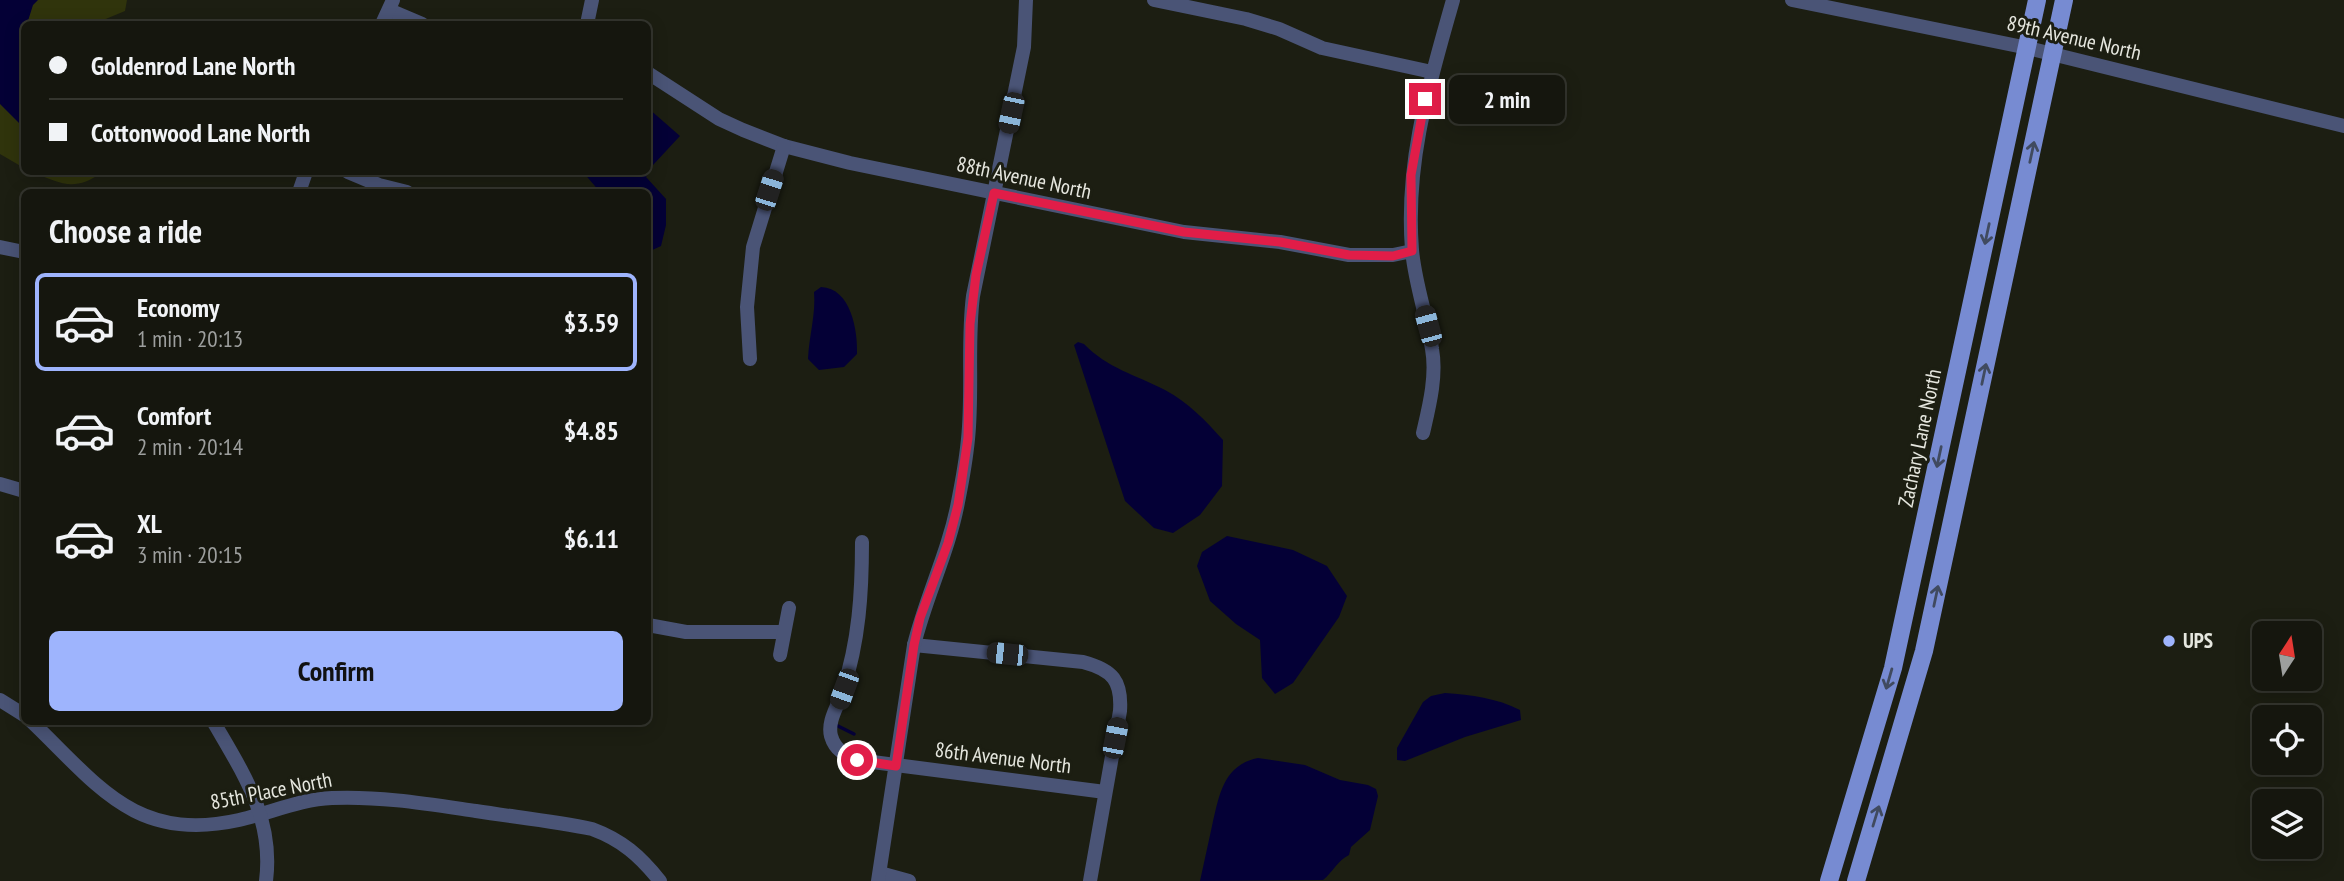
<!DOCTYPE html>
<html lang="en">
<head>
<meta charset="utf-8">
<style>
	body { margin:0; font-family:"PT Sans Narrow",sans-serif; background:#1e1f17; color:#f1f3f6; height:100vh; display:flex; flex-direction:column; font-size:26px; white-space:nowrap }
	* { box-sizing:border-box; margin:0 }
	p { font-size:23px; color:#9d9f9e }
	.icon { flex:none; width:38px; height:38px; fill:none; stroke:currentColor; stroke-width:2; stroke-linecap:round; stroke-linejoin:round }
	.map { position:relative; flex:1; overflow:hidden }
	.panel { position:absolute; left:21px; top:189px; width:630px; height:536px; display:flex; flex-direction:column; background:#15160e; border-radius:10px; box-shadow:0 4px 18px #0003,0 0 0 2px #34352e }
	.panel>* { flex:none }
	.guide { position:absolute; left:21px; top:21px; width:630px; height:154px; border-radius:10px; box-shadow:0 4px 18px #0003,0 0 0 2px #34352e; display:grid; align-content:center; height:154px; padding:0 28px; background:#15160e }
	.needle { width:46px; rotate:12deg }
	.tools { position:absolute; left:2252px; top:621px; display:grid; gap:14px }
	.tools a { display:grid; place-items:center; width:70px; height:70px; border-radius:10px; background:#15160e; box-shadow:0 4px 18px #0003,0 0 0 2px #34352e; font-size:35px }
	.end { position:absolute; width:32px; height:32px; margin:-16px; border:9px solid #e11d48; background:#fff; box-shadow:0 0 0 4px #fff }
	.from { border-radius:50% }
	.bubble { position:absolute; height:49px; border-radius:10px; background:#15160e; box-shadow:0 4px 18px #0003,0 0 0 2px #34352e; font-size:23px; font-weight:700; line-height:49px; text-align:center }
	.car { position:absolute; width:21px; height:42px; margin:-21px -10px; border-radius:9px; box-shadow:0 0 5px 2px #0007; background:linear-gradient(#222 24%,#8ab4d8 0 40%,#222 0 76%,#8ab4d8 0 86%,#222 0) }
	.guide b { display:flex; align-items:center; gap:24px; height:66px; font-size:26px }
	.guide b+b { border-top:2px solid #34352e }
	.guide i { width:18px; height:18px; background:#f1f3f6 }
	ul { padding:0; list-style:none }
	li { display:flex; align-items:center; gap:21px; height:98px; margin:0 14px 10px; padding:0 14px; border:4px solid transparent; border-radius:10px }
	li div { flex:1 }
	li b { display:block; font-size:26px }
	li em { font-style:normal; font-weight:700 }
	li.on { border-color:#9eb4fd }
	li>.icon { width:63px; height:63px; stroke-width:1.5 }
	h2 { padding:0 28px; font-size:32px; line-height:84px }
	.cta { display:flex; gap:14px; margin-top:auto; padding:14px 28px }
	.cta a { flex:1; height:80px; border-radius:10px; background:#9eb4fd; color:#111; font-size:28px; font-weight:700; line-height:80px; text-align:center }
	.map>svg:first-child { display:block }
</style>
</head>
<body>
<div class="map">
<svg width="2344" height="881" viewBox="0 0 2344 881">
	<rect width="100%" height="100%" fill="#1c1e12"/>
	<!-- green -->
	<g fill="#30340c">
		<polygon points="0,0 127,0 125,11 96,23 64,22 63,24 24,24 24,168 0,154"/>
		<path d="M 32,172 L 103,172 C 74,192 62,184 32,172 Z"/>
	</g>
	<!-- water -->
	<g fill="#040036">
		<polygon points="0,0 38,0 33,5 27,24 24,24 24,128 0,104"/>
		<polygon points="648,108 680,136 653,165 646,177 666,199 666,225 661,246 648,252 648,192 600,192 583,172 648,172"/>
		<path d="M 821,287 C 851,288 858,331 857,354 L 844,367 L 819,370 L 808,359 C 809,336 816,314 814,292 Z"/>
		<path d="M 1078,342 L 1084,344 C 1107,368 1136,375 1165,390 C 1189,403 1205,420 1223,440 L 1222,486 L 1200,515 L 1173,533 L 1154,528 L 1125,501 L 1074,345 Z"/>
		<polygon points="1227,536 1293,550 1327,566 1347,596 1339,617 1293,683 1275,694 1262,678 1260,640 1236,624 1210,601 1197,566 1202,552"/>
		<path d="M 1445,693 C 1471,695 1497,698 1520,710 L 1521,720 L 1465,737 L 1405,761 L 1397,760 L 1397,748 L 1423,702 L 1431,696 Z"/>
		<path d="M 1258,758 L 1305,765 L 1340,780 L 1368,785 L 1376,789 L 1378,796 L 1370,830 L 1351,847 L 1349,855 C 1337,861 1333,872 1323,880 L 1200,881 C 1204,863 1208,844 1212,826 C 1219,796 1223,765 1258,758 Z"/>
	</g>
	<g fill="none" stroke-linecap="round" stroke-linejoin="round">
		<!-- stream -->
		<polyline stroke="#040036" stroke-width="3.5" points="836,725 854,734"/>
		<!-- minor -->
		<g stroke="#4a5476" stroke-width="14">
			<polyline points="1154,0 1246,19 1279,29 1322,48 1432,72"/>
			<polyline points="1792,0 2028,48 2344,126"/>
			<polyline points="389,10 422,24"/>
			<polyline points="382,24 393,0"/>
			<polyline points="587,24 592,0"/>
			<polyline points="648,73 719,119 743,130 784,146 850,163 1184,232 1280,242 1349,255 1393,255 1412,251"/>
			<polyline points="348,172 379,185 407,192"/>
			<polyline points="299,192 306,172"/>
			<polyline points="0,247 24,252"/>
			<polyline points="750,359 747,307 753,247 784,146"/>
			<path d="M 1423,433 C 1429,407 1437,376 1432,349 C 1427,316 1415,284 1412,250 C 1405,161 1429,85 1453,0"/>
			<polyline points="0,484 24,491"/>
			<path d="M 862,542 C 862,593 859,641 843,690 C 839,705 827,720 831,736 C 835,750 845,755 857,760 L 1105,792"/>
			<polyline points="648,625 686,632 784,632"/>
			<path d="M 914,645 L 1083,662 C 1113,670 1122,681 1120,711 L 1090,881"/>
			<polyline points="780,655 789,608"/>
			<polyline points="0,700 24,715"/>
			<path d="M 31,721 C 98,785 135,843 239,820 C 270,813 301,799 332,798 C 381,796 428,804 476,811 C 514,817 553,821 592,829 C 622,840 640,856 660,881"/>
			<path d="M 213,721 C 243,773 274,818 266,881"/>
			<polyline points="880,873 909,881"/>
			<path d="M 878,881 L 914,645 C 926,596 949,551 958,502 C 962,482 966,460 968,439 C 973,391 967,343 973,296 L 1024,47 L 1026,0"/>
		</g>
		<!-- major -->
		<g stroke="#778bd2" stroke-width="18">
			<polyline points="1829,881 1893,668 2037,0"/>
			<polyline points="1856,881 1924,651 2064,0"/>
		</g>
	</g>
	<!-- one-way arrows -->
	<defs><path id="oneway-shaft" d="M-6 0H5M1.5-3L5.5 0L1.5 3" fill="none" stroke-width="1.6" stroke-linecap="round" stroke-linejoin="round" transform="scale(1.75)"/></defs>
	<g stroke="#404a5f">
		<use href="#oneway-shaft" transform="translate(2032 152) rotate(-78)"/>
		<use href="#oneway-shaft" transform="translate(1987 234) rotate(102)"/>
		<use href="#oneway-shaft" transform="translate(1984 374) rotate(-78)"/>
		<use href="#oneway-shaft" transform="translate(1939 457) rotate(102)"/>
		<use href="#oneway-shaft" transform="translate(1936 596) rotate(-78)"/>
		<use href="#oneway-shaft" transform="translate(1889 679) rotate(106)"/>
		<use href="#oneway-shaft" transform="translate(1876 816) rotate(-73)"/>
	</g>
	<g fill="none" stroke-linecap="round" stroke-linejoin="round">
		<!-- route -->
		<polyline stroke="#e11d48" stroke-width="9" points="857,760 896,766 914,645 920,618 948,543 958,505 968,438 970,324 976,275 994,193 1184,232 1280,242 1349,255 1393,256 1412,251 1411,175 1425,99"/>
	</g>
	<!-- markers -->
	<circle fill="#9eb4fd" stroke="#1c1e12" stroke-width="2.5" cx="2169" cy="641" r="7"/>
	<g text-anchor="middle" stroke-width="6" stroke-linejoin="round" paint-order="stroke">
		<!-- street labels -->
		<g font-size="21" fill="#e6e7df" stroke="#1c1e12">
			<text transform="translate(2074 38) rotate(13)" y="7">89th Avenue North</text>
			<text transform="translate(1024 178) rotate(12)" y="7">88th Avenue North</text>
			<text transform="translate(1920 438) rotate(-78)" y="7">Zachary Lane North</text>
			<text transform="translate(1003 758) rotate(7)" y="7">86th Avenue North</text>
			<text transform="translate(271 791) rotate(-11)" y="7">85th Place North</text>
		</g>
		<!-- poi labels -->
		<g font-size="21" font-weight="bold" fill="#e6e7df" stroke="#1c1e12" text-anchor="start">
			<text x="2183" y="648">UPS</text>
		</g>
	</g>
</svg>
<div class="tools">
<a><svg class="needle" viewBox="-14 -14 28 28"><path d="M0-13l5 13h-10z" fill="#e53935"/><path d="M0 13l5-13h-10z" fill="#9d9f9e"/></svg></a>
<a><svg class="icon" aria-label="locate" viewBox="0 0 24 24"><circle cx="12" cy="12" r="6"/><path d="M12 2v4M12 18v4M2 12h4M18 12h4"/></svg></a>
<a><svg class="icon" aria-label="layers" viewBox="0 0 24 24"><path d="M12 4l9 5-9 5-9-5zM3 14l9 5 9-5"/></svg></a>
</div>
<i class="end from" style="left:857px;top:760px"></i>
<i class="end" style="left:1425px;top:99px"></i>
<div class="bubble" style="left:1449px;top:75px;width:116px">2 min</div>
<i class="car" style="left:1011px;top:113px;rotate:192deg"></i>
<i class="car" style="left:769px;top:190px;rotate:18deg"></i>
<i class="car" style="left:1428px;top:326px;rotate:345deg"></i>
<i class="car" style="left:1007px;top:654px;rotate:276deg"></i>
<i class="car" style="left:844px;top:689px;rotate:200deg"></i>
<i class="car" style="left:1115px;top:738px;rotate:11deg"></i>
<div class="guide">
<b><i class="from"></i>Goldenrod Lane North</b>
<b><i></i>Cottonwood Lane North</b>
</div>
<section class="panel">
<h2>Choose a ride</h2>
<ul>
<li class="on"><svg class="icon" aria-label="car" viewBox="0 0 24 24"><path d="M5 17H2v-5l4-1 3-4h7l3 4 3 1v5h-3M9 17h6M6 11h13"/><circle cx="7" cy="17" r="2"/><circle cx="17" cy="17" r="2"/></svg><div><b>Economy</b><p>1 min · 20:13</p></div><em>$3.59</em></li>
<li><svg class="icon" aria-label="car" viewBox="0 0 24 24"><path d="M5 17H2v-5l4-1 3-4h7l3 4 3 1v5h-3M9 17h6M6 11h13"/><circle cx="7" cy="17" r="2"/><circle cx="17" cy="17" r="2"/></svg><div><b>Comfort</b><p>2 min · 20:14</p></div><em>$4.85</em></li>
<li><svg class="icon" aria-label="car" viewBox="0 0 24 24"><path d="M5 17H2v-5l4-1 3-4h7l3 4 3 1v5h-3M9 17h6M6 11h13"/><circle cx="7" cy="17" r="2"/><circle cx="17" cy="17" r="2"/></svg><div><b>XL</b><p>3 min · 20:15</p></div><em>$6.11</em></li>
</ul>
<div class="cta"><a>Confirm</a></div>
</section>
</div>
</body>
</html>
